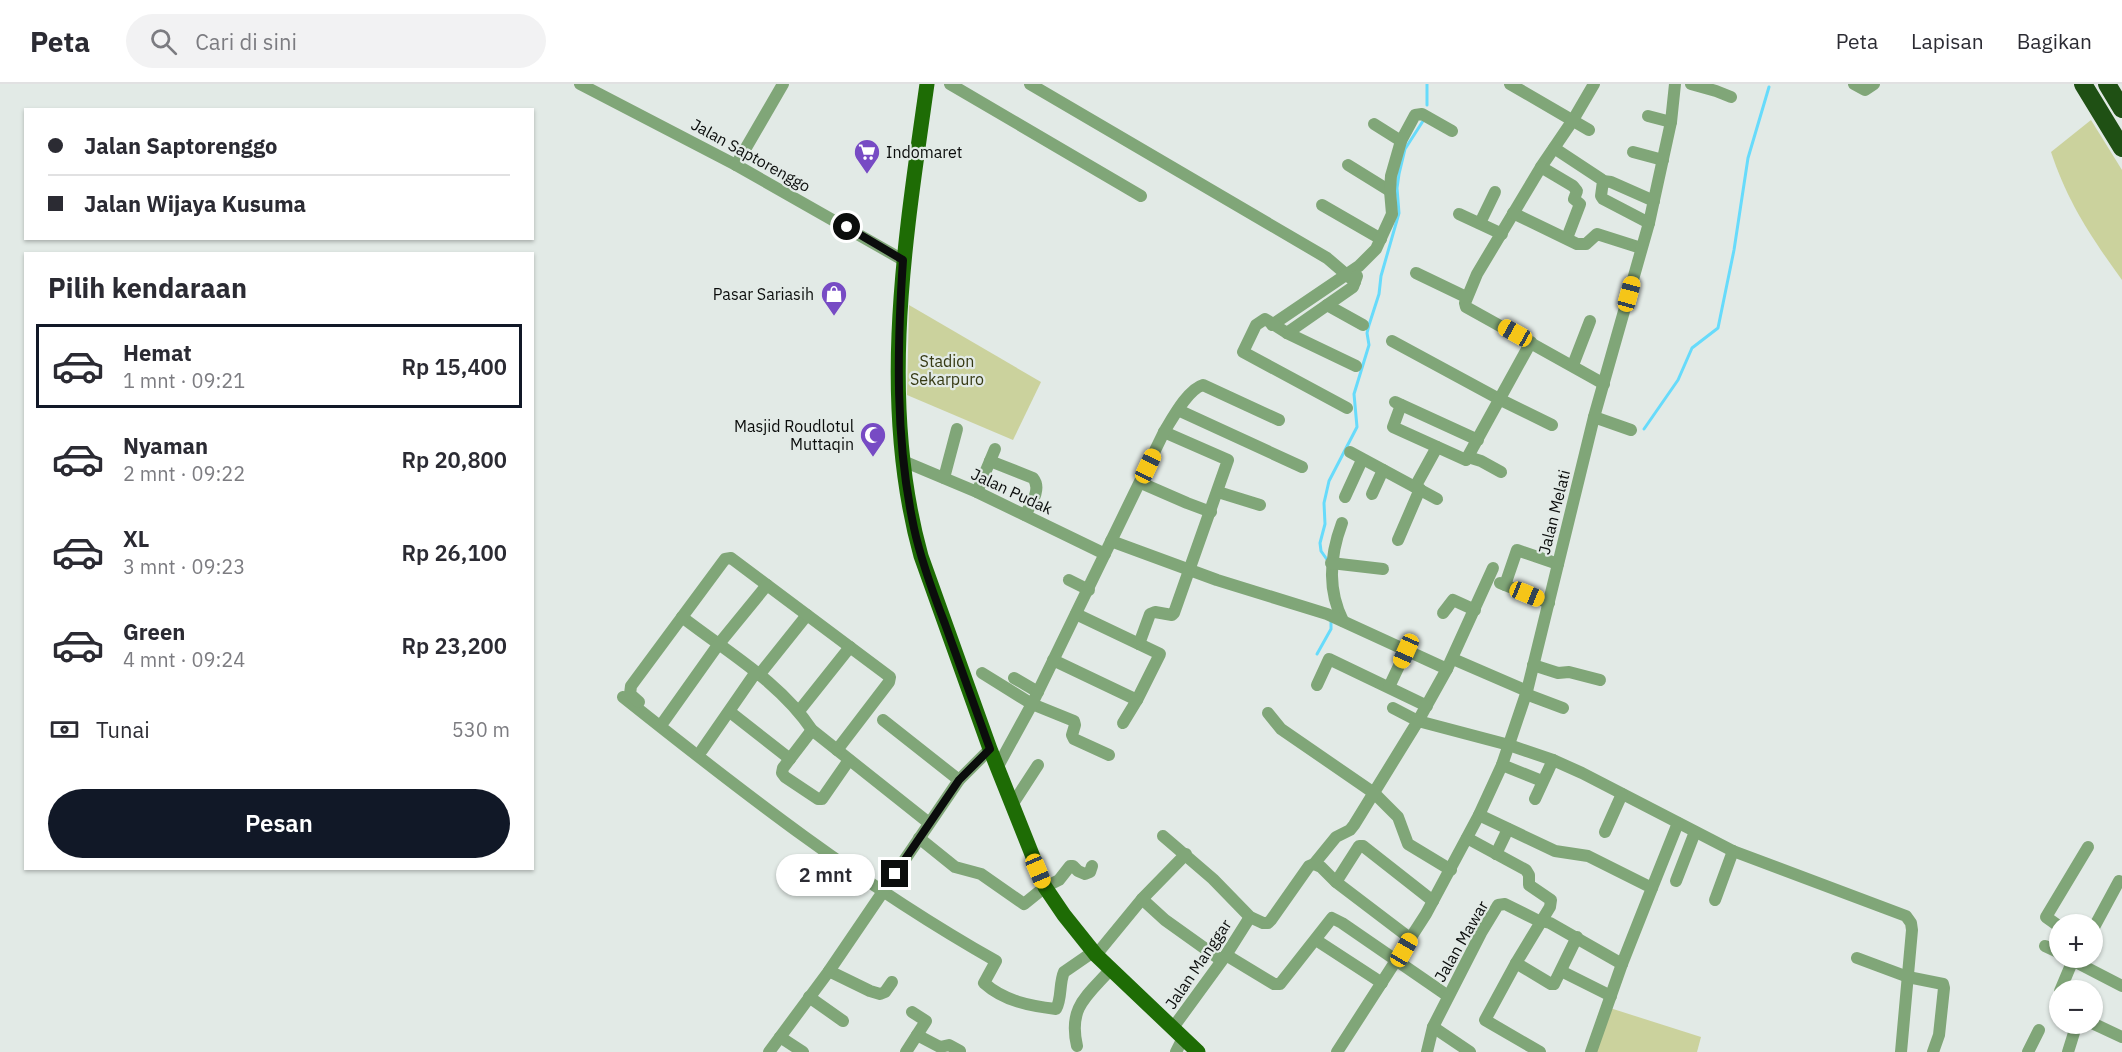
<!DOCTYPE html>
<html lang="id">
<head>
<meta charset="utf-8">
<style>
	body { margin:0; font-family:"IBM Plex Sans",sans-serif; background:#f2f2f3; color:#2b2b33; height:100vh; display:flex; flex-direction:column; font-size:22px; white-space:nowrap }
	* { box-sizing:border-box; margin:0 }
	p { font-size:20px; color:#7c7c81 }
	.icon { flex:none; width:33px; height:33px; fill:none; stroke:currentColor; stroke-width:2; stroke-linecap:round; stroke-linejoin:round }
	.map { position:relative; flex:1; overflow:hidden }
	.drawer { position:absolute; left:24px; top:168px; width:510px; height:618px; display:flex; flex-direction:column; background:#fff; border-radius:0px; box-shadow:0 2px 4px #0004 }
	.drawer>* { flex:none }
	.hud { position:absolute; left:24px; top:24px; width:510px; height:132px; border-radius:0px; box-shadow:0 2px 4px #0004; display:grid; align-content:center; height:132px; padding:0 24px; background:#fff }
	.fabs { position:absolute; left:2049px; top:830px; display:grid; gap:12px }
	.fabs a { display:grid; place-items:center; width:54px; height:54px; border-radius:50%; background:#fff; box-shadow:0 2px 4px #0004; font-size:30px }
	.end { position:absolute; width:27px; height:27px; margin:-14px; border:8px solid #0b0d0c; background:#fff; box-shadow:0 0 0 3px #fff }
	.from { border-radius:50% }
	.bubble { position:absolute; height:42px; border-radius:21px; background:#fff; box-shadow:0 2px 4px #0004; font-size:20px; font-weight:600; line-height:42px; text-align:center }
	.car { position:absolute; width:18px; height:36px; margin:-18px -9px; border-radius:8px; box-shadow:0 0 4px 2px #0007; background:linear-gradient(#f5c518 24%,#345 0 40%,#f5c518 0 76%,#345 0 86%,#f5c518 0) }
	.hud b { display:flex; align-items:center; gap:21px; height:57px; font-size:22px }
	.hud b+b { border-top:2px solid #e1e1e2 }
	.hud i { width:15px; height:15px; background:#2b2b33 }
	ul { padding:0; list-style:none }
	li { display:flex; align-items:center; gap:18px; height:84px; margin:0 12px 9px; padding:0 12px; border:3px solid transparent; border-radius:0px }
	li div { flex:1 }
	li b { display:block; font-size:22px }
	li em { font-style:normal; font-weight:600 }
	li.selected { border-color:#111827 }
	li>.icon { width:54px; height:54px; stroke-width:1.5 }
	h2 { padding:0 24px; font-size:27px; line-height:72px }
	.pay { display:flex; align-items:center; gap:15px; height:66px; padding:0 24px; font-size:22px }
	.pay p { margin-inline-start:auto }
	.primary-button { display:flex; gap:12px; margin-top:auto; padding:12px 24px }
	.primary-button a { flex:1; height:69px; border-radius:36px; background:#111827; color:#fff; font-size:24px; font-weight:600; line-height:69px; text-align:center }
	header { display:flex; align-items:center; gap:36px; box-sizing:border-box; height:84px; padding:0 30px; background:#fff; border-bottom:2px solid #e1e1e2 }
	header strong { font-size:28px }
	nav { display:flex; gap:33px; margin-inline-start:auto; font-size:21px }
	.search { width:420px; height:54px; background:#f2f2f3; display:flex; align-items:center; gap:15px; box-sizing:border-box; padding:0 21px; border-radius:33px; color:#7c7c81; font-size:22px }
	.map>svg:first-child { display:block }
</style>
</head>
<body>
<header>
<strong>Peta</strong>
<div class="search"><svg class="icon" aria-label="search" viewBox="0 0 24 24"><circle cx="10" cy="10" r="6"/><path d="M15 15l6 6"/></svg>Cari di sini</div>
<nav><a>Peta</a><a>Lapisan</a><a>Bagikan</a></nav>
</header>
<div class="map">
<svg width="2122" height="968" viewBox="0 0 2122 968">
	<rect width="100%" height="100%" fill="#e2eae6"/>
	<!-- green -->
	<g fill="#cbd29d">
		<path d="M 2091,36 L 2122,86 L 2122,196 C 2091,153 2068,119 2051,68 Z"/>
		<polygon points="909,221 1041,298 1013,356 907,311"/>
		<polygon points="1610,924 1701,953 1697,968 1589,968"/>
	</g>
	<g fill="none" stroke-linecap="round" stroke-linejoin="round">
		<!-- stream -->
		<g stroke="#67dbfb" stroke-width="3">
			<polyline points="1427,0 1427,21"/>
			<polyline points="1644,345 1678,296 1692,264 1718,244 1734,166 1748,74 1769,3"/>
			<polyline points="1328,477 1321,467 1320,459 1325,440 1324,419 1329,397 1357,343 1354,310 1369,261 1367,249 1369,241 1379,210 1381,192 1399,129 1397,104 1399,90 1405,65 1423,37"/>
			<polyline points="1317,570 1331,545 1331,537"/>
		</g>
		<!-- minor -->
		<g stroke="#80a678" stroke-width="12">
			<polyline points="580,0 736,81 903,176"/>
			<polyline points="950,0 1141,112"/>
			<polyline points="1030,0 1327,174 1355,198"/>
			<polyline points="1510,0 1589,46"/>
			<polyline points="1594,0 1573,36 1541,83 1477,190 1465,219 1466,223 1604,300"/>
			<polyline points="1691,0 1716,7 1731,13"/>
			<polyline points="1854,0 1865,6 1874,0"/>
			<polyline points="1648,32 1671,38"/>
			<polyline points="1374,40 1401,57"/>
			<polyline points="1554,64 1601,95 1603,97 1601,112 1603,115 1649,139"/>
			<polyline points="1633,68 1663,76"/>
			<polyline points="736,81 783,0"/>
			<polyline points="1348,81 1390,107"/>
			<polyline points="1541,83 1573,102 1577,107 1574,115 1580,120 1567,154"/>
			<polyline points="1603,97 1611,98 1654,117"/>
			<polyline points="1322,121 1381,155"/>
			<polyline points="1513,129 1577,160 1586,160 1597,150 1641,164"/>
			<polyline points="1459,130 1502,150"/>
			<polyline points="1480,139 1495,108"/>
			<polyline points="1416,189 1466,213"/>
			<polyline points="1327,221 1363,241"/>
			<polyline points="1272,241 1359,182 1376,165 1392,130 1390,107 1391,92 1401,57 1415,31 1422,30 1452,47"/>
			<polyline points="1287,249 1353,203 1357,192"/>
			<polyline points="1392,257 1501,316 1552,341"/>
			<polyline points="1573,281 1590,237"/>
			<polyline points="1395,318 1478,356"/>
			<polyline points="1401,321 1393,343 1466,376 1531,258"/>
			<polyline points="1347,324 1243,268 1256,241 1265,235 1287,249 1356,282"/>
			<polyline points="1178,326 1302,383"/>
			<polyline points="1594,333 1631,346"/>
			<polyline points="1350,368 1437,415"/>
			<polyline points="1468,373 1481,377 1501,388"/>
			<polyline points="903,377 977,408 1105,470"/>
			<path d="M 990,377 L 1033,394 C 1042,405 1031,420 1025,431"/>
			<polyline points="944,394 957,345"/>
			<polyline points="1141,399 1187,419 1211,428"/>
			<polyline points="1415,403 1437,363"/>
			<polyline points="977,408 995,365"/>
			<polyline points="1218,408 1260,421"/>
			<polyline points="1372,410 1383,386"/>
			<polyline points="1345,413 1362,376"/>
			<path d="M 1342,439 C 1330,471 1327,505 1343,537"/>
			<polyline points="1398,456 1420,405"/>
			<polyline points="1111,457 1217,496 1327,530 1447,585 1418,637 1509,661 1553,676 1582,689 1733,767 1906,832 1911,839 1912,846 1901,968"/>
			<polyline points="1331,479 1383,485"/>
			<polyline points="1069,496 1089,506"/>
			<polyline points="1500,499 1549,519"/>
			<polyline points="1505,501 1517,466 1558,480"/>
			<polyline points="1443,529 1453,516 1475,526"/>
			<polyline points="1076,530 1160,570 1137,616 1123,639"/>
			<path d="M 682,533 C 727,568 780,598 812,646 L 929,739"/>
			<polyline points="1139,560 1150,530 1155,528 1172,531 1174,529 1228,376 1164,348"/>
			<polyline points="1453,575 1527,607"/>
			<polyline points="1053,576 1137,616"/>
			<polyline points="1533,581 1558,589 1569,588 1600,596"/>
			<polyline points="1447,585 1493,484"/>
			<polyline points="982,589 1032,620 1074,637 1075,641 1072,651 1074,655 1109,671"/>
			<polyline points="759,591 807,531"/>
			<polyline points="1014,594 1038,608"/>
			<polyline points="1317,601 1329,575 1427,622"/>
			<polyline points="1389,603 1406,567"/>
			<polyline points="1526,610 1563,624"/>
			<path d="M 623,613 C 742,708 863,802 996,877 L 984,899 C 1004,917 1030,922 1056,925 C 1062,915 1059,899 1064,888 L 1093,868"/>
			<polyline points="639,618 630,610 631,602 725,475 731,474 890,593 889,598 837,666"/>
			<polyline points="799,627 850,563"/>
			<polyline points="730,628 790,675"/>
			<polyline points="1268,629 1281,645 1374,709 1398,733 1408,760 1451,786"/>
			<polyline points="883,636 959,696"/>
			<polyline points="664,637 718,561 767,501"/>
			<polyline points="812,646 783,684 782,689 785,693 818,715 822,715 849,676"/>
			<polyline points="702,666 756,588"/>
			<polyline points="1502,681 1542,697"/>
			<path d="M 997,684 L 1032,620 L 1164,348 C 1172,335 1188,305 1203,301 L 1279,336"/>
			<polyline points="1535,715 1553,676"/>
			<polyline points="1012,721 1038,681"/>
			<polyline points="1605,748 1622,710"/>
			<polyline points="1163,752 1213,795 1250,833 1263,839 1268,839 1271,836 1309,782 1314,780 1321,783 1336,798 1411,855"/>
			<polyline points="919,754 955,783 981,790 1024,820 1045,803 1059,796 1070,782 1073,782 1078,787 1085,790 1090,788 1092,782"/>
			<polyline points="1467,754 1526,786 1529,791 1529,801 1551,816 1550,823 1516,879 1485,936 1540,968"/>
			<polyline points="1496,770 1508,745"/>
			<polyline points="1314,780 1336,753 1350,746 1354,741 1418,637 1393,624"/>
			<polyline points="1676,797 1695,748"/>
			<polyline points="1336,798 1359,762 1363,762 1433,817"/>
			<polyline points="1652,804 1678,739"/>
			<polyline points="1142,815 1165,836 1221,876"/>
			<polyline points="1715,816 1733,767"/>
			<polyline points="2060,843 2046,833 2088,763"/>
			<polyline points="2092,847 2119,797"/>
			<polyline points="1316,856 1382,899"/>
			<polyline points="2045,862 2060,869"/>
			<polyline points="1096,871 1142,815 1186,770"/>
			<polyline points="1226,871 1274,900 1280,900 1332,834 1342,839 1448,912"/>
			<polyline points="2066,873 2122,902"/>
			<polyline points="1857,874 1908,893 1943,900 1944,904 1939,951 1933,968"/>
			<polyline points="1516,879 1551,900 1554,900 1577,853"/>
			<polyline points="829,887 870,907 880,910 885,908 892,898"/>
			<polyline points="1561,887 1611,912"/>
			<polyline points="2060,907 2073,876"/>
			<polyline points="809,913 843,937"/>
			<polyline points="2092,939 2122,953"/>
			<polyline points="1433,943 1470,968"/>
			<polyline points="1172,945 1226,871 1250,833"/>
			<polyline points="917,951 940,963 949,961 960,967"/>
			<polyline points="780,953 803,968"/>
			<path d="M 1077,962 C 1068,923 1087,912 1110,886"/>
			<polyline points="769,968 829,887 959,696 990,665"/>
			<polyline points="906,968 926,937 912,928"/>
			<polyline points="1176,968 1183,954"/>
			<polyline points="1337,968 1426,830 1479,731 1502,681 1527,607 1594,333 1649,139 1671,38 1675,0"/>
			<polyline points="1427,968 1433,943 1481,849 1498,821 1505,820 1537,836 1550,839 1622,880 1652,804 1588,772 1555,767 1479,731"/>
			<polyline points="1591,968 1622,880"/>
			<polyline points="2028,968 2039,946"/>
			<polyline points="2068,968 2077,939"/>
		</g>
		<!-- major -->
		<path stroke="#1e6c05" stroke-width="15" d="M 927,0 C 905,156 878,317 921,472 L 990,665 L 1045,803 L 1064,831 L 1096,871 L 1198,968"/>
		<!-- highway -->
		<g stroke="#1f5014" stroke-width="18">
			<polyline points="2083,0 2122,64"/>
			<polyline points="2107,0 2122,25"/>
		</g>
	</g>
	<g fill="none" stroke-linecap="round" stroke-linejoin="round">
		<!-- route -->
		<path stroke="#0b0d0c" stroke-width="8" d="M 847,143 L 903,176 C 897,265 895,356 914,444 C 921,477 933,509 945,540 C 960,582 975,623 990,665 L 959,696 L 895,790"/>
	</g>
	<!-- icons -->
	<defs>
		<g id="supermarket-pin" transform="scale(1.35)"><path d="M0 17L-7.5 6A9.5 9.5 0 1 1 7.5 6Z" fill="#774bc4" stroke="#e2eae6"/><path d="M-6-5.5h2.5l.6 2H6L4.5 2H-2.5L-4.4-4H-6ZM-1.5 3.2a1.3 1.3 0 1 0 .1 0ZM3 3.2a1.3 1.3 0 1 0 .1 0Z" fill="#fff"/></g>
		<g id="shop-pin" transform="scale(1.35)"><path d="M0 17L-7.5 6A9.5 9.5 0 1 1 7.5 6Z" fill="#774bc4" stroke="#e2eae6"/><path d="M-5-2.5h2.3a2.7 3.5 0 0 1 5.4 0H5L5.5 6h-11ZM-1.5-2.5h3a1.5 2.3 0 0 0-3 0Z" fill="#fff"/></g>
		<g id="mosque-pin" transform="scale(1.35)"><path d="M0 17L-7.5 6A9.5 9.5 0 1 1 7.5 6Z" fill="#774bc4" stroke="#e2eae6"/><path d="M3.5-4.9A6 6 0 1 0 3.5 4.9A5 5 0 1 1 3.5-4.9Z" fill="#fff"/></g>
	</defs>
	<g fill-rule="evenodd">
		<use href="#supermarket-pin" x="867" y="68"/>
		<use href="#shop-pin" x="834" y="210"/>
		<use href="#mosque-pin" x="873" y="351"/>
	</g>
	<g text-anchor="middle" stroke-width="4.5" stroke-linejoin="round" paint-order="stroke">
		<!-- poi labels -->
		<g font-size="16" fill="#0b0d0c" stroke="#e2eae6" text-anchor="end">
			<text x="886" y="74" text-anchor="start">Indomaret</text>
			<text x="814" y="216">Pasar Sariasih</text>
			<text x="854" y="348">Masjid Roudlotul<tspan x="854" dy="18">Muttaqin</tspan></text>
		</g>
		<!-- street labels -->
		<g font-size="16" fill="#0b0d0c" stroke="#e2eae6">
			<text transform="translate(751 71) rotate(29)" y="6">Jalan Saptorenggo</text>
			<text transform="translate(1012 407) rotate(25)" y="6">Jalan Pudak</text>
			<text transform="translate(1554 428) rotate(-76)" y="6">Jalan Melati</text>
			<text transform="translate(1461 857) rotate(-60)" y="6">Jalan Mawar</text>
			<text transform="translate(1198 880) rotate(-56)" y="6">Jalan Manggar</text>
		</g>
		<!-- park labels -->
		<g font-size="16" fill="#353913" stroke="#e2eae6">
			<text x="947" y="283">Stadion<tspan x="947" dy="18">Sekarpuro</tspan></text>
		</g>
	</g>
</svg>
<div class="fabs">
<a>+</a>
<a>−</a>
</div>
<i class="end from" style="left:847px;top:143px"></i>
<i class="end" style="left:895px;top:790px"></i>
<div class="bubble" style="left:776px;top:770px;width:99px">2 mnt</div>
<i class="car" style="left:1629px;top:210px;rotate:15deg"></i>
<i class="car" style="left:1515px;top:249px;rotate:299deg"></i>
<i class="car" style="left:1148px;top:382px;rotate:25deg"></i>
<i class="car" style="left:1527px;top:510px;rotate:112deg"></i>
<i class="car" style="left:1406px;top:567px;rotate:204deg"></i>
<i class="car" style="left:1038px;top:787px;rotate:157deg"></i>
<i class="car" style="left:1404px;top:866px;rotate:30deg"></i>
<div class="hud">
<b><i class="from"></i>Jalan Saptorenggo</b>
<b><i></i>Jalan Wijaya Kusuma</b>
</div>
<section class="drawer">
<h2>Pilih kendaraan</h2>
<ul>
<li class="selected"><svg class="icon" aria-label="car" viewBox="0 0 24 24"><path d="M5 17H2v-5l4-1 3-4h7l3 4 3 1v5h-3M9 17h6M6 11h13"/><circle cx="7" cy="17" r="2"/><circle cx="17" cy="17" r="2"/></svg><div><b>Hemat</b><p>1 mnt · 09:21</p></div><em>Rp 15,400</em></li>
<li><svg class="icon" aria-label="car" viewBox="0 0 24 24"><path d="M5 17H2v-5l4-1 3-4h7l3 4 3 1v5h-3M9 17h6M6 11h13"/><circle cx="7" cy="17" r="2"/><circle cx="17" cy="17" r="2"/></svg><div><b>Nyaman</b><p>2 mnt · 09:22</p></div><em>Rp 20,800</em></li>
<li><svg class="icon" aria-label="car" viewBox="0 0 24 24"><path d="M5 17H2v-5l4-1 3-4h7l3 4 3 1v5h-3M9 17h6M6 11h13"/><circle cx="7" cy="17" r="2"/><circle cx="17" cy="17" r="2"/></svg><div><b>XL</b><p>3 mnt · 09:23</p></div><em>Rp 26,100</em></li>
<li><svg class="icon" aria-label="car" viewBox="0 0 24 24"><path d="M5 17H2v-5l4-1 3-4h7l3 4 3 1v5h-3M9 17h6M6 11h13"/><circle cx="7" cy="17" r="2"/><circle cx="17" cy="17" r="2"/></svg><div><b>Green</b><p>4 mnt · 09:24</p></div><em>Rp 23,200</em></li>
</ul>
<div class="pay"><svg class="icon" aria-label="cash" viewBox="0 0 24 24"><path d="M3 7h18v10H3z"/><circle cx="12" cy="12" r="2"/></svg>Tunai<p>530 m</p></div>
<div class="primary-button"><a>Pesan</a></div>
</section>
</div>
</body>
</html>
